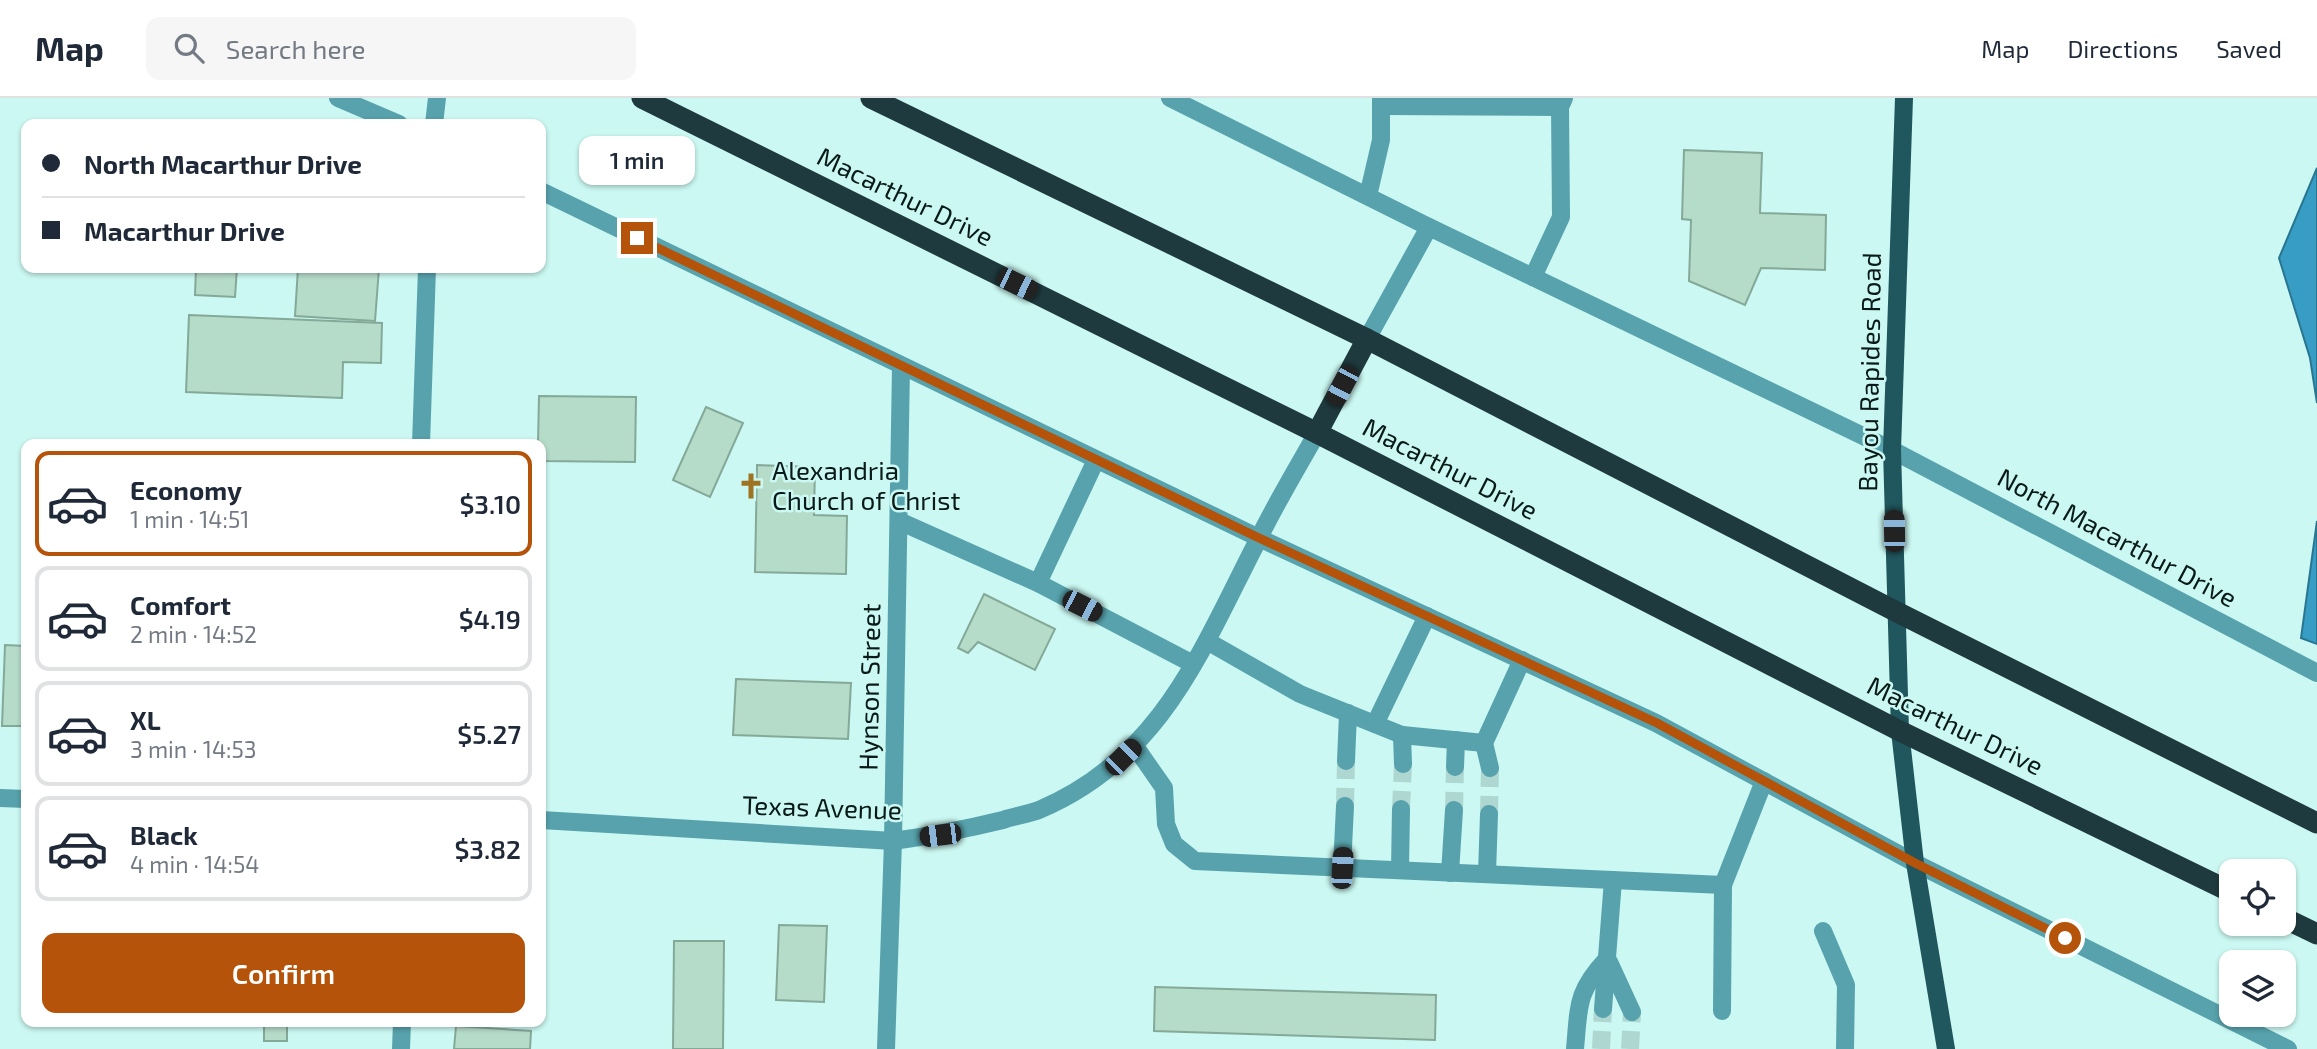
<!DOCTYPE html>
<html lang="en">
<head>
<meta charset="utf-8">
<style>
	body { margin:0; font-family:"Exo 2",sans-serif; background:#f6f6f7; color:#1f2937; height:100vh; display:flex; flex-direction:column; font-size:26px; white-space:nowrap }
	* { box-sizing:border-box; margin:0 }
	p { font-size:23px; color:#747a83 }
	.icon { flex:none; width:38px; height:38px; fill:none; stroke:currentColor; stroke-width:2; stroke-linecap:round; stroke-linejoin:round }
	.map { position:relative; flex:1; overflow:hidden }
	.side { position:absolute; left:21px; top:341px; width:525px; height:588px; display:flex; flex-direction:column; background:#fff; border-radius:14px; box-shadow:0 2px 5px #0004 }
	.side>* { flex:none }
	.top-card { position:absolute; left:21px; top:21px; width:525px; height:154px; border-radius:14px; box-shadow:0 2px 5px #0004; display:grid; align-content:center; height:154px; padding:0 21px; background:#fff }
	.buttons { position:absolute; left:2219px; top:761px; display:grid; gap:14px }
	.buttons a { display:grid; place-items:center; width:77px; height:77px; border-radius:14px; background:#fff; box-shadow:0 2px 5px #0004; font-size:35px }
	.end { position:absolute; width:32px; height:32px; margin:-16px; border:9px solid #b45309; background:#fff; box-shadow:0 0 0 4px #fff }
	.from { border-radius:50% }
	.bubble { position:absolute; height:49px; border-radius:14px; background:#fff; box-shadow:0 2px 5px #0004; font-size:23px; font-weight:600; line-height:49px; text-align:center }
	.car { position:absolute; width:21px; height:42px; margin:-21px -10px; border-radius:9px; box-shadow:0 0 5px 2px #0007; background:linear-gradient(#222 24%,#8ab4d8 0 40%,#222 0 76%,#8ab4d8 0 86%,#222 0) }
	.top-card b { display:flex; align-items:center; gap:24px; height:66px; font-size:26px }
	.top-card b+b { border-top:2px solid #e0e1e3 }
	.top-card i { width:18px; height:18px; background:#1f2937 }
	ul { padding:12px 0 0; list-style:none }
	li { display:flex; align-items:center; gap:21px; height:105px; margin:0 14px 10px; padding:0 7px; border:4px solid #e0e1e3; border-radius:14px }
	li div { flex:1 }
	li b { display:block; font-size:26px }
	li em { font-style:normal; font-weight:600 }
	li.current { border-color:#b45309 }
	li>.icon { width:63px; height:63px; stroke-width:1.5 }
	.primary-button { display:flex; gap:14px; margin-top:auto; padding:14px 21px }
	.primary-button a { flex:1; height:80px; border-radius:14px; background:#b45309; color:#fff; font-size:28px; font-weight:600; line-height:80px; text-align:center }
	header { display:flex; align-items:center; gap:42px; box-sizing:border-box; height:98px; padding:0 35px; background:#fff; border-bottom:2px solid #e0e1e3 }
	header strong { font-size:33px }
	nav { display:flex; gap:38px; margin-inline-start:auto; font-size:24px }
	.search { width:490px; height:63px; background:#f6f6f7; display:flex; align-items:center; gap:18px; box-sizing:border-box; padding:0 24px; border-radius:14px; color:#747a83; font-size:26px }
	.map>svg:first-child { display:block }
</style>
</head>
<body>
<header>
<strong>Map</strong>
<div class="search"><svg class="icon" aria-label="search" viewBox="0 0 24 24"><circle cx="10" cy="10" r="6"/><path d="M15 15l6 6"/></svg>Search here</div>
<nav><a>Map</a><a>Directions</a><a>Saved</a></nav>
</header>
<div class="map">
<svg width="2317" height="951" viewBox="0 0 2317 951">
	<rect width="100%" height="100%" fill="#cbf8f2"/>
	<!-- water -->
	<g fill="#379dc5" stroke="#297691" stroke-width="2">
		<polygon points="2317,70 2317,305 2310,260 2279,160"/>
		<polygon points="2317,423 2317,546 2301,540"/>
	</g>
	<!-- building -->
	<g fill="#b5dbc9" stroke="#85a998" stroke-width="2">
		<polygon points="1684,52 1762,55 1760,115 1826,117 1825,172 1761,170 1745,207 1689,183 1691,122 1682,121"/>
		<polygon points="196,170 237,170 235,199 195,197"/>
		<polygon points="298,170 379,170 375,223 295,218"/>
		<polygon points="189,217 382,225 381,265 343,264 342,300 186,294"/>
		<polygon points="539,298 636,299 635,364 541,363 541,346 538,346"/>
		<polygon points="706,309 743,325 710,399 673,382"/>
		<polygon points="757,367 815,369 814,417 847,418 846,476 755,474"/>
		<polygon points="984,496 1055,531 1035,572 978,544 968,555 958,550"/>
		<polygon points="5,547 26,548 26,628 2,628"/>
		<polygon points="736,581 851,585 848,641 733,637"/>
		<polygon points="779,827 827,828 824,904 776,902"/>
		<polygon points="674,843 724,843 723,951 673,951"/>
		<polygon points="1155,889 1436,897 1435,942 1154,933"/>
		<rect x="264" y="924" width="23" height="19"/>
		<polygon points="456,928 531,933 530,951 454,951"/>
	</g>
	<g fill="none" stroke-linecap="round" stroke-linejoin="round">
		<!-- minor-tunnel -->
		<g stroke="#aed7d1" stroke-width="18" stroke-dasharray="18 9" stroke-linecap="butt">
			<polyline points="1345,708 1346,663"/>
			<polyline points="1401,711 1403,666"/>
			<polyline points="1454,712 1455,669"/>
			<polyline points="1489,716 1490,670"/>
			<polyline points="1601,951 1603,911"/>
			<polyline points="1630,951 1632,914"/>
		</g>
		<!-- minor -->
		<g stroke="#57a2ac" stroke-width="18">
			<polyline points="338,0 399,26"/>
			<polyline points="1170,0 1429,129 1892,352 2317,575"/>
			<polyline points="1381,8 1560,9"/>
			<polyline points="434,26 437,0"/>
			<polyline points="541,93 1259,440 1656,625 1915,765 2288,951"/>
			<polyline points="1368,98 1381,42 1381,0"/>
			<polyline points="1533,179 1561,119 1560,9 1564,0"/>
			<polyline points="1367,241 1429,129"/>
			<polyline points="421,346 427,170"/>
			<polyline points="1096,362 1038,485 1193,566"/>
			<polyline points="899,423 1038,485"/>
			<polyline points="1207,543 1300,596 1402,637 1484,645 1522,562"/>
			<polyline points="1375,626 1427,518"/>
			<polyline points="1402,637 1403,666"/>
			<polyline points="1484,645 1490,670"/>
			<polyline points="1134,647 1164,690 1166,726 1174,746 1195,763 1723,787 1764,683"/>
			<polyline points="1346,663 1348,615"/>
			<polyline points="1455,669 1456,642"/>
			<polyline points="0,700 26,701"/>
			<path d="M 541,722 L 893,743 C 931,738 966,731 1003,722 C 1015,718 1028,716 1039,712 C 1162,660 1201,552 1258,442 C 1276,405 1297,370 1317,335"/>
			<polyline points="1342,770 1345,708"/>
			<polyline points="1400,772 1401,711"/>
			<polyline points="1450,775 1454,712"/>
			<polyline points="1487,776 1489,716"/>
			<polyline points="1823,833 1846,887 1845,951"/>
			<polyline points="1609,864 1632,914"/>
			<polyline points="1603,911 1613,782"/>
			<polyline points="1722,913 1723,787"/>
			<polyline points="401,951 402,924"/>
			<polyline points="886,951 893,743 901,269"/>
			<path d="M 1575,951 C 1579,908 1576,894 1607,861"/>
		</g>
		<!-- major -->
		<polyline stroke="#20565d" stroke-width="18" points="1904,0 1892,352 1900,633 1915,765 1946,951"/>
		<!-- highway -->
		<g stroke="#1f3a3e" stroke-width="21">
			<polyline points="642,0 1317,335 1900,633 2231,794"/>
			<polyline points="871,0 1367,241 1895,513 2317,725"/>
			<polyline points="1317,335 1367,241"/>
			<polyline points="2284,820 2317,836"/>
		</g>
	</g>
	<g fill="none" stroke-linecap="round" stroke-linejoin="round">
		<!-- route -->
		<polyline stroke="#b45309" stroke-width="9" points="637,140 1259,440 1657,625 1915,765 2065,840"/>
	</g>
	<!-- icons -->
	<defs>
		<g id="church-bare" transform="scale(2.1)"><path d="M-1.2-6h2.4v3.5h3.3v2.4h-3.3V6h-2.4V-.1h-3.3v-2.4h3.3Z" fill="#9e7423" stroke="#cbf8f2" stroke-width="2.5" paint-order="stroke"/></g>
	</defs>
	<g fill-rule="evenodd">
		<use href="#church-bare" x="751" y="388"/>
	</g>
	<g text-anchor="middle" stroke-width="5" stroke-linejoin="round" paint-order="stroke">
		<!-- street labels -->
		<g font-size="26" fill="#091a18" stroke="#cbf8f2">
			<text transform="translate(905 99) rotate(26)" y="9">Macarthur Drive</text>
			<text transform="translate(1870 274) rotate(-89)" y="9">Bayou Rapides Road</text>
			<text transform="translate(1450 371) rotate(27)" y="9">Macarthur Drive</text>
			<text transform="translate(2117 440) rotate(28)" y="9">North Macarthur Drive</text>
			<text transform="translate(870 589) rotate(-89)" y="9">Hynson Street</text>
			<text transform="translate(1955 628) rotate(26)" y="9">Macarthur Drive</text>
			<text transform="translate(822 710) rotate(2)" y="9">Texas Avenue</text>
		</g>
		<!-- poi labels -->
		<g font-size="26" fill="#091a18" stroke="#cbf8f2" text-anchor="start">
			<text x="772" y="382">Alexandria<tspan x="772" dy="30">Church of Christ</tspan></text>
		</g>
	</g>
</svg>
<div class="buttons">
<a><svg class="icon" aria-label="locate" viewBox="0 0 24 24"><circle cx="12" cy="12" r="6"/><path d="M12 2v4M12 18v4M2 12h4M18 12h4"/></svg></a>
<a><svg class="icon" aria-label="layers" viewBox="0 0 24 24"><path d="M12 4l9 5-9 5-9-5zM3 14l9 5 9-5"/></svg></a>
</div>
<i class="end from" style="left:2065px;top:840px"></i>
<i class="end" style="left:637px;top:140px"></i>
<div class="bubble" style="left:579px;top:38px;width:116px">1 min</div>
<i class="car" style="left:1017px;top:186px;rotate:116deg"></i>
<i class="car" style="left:1342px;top:288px;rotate:208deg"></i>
<i class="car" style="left:1894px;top:433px;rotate:359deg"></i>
<i class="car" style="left:1082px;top:508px;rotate:117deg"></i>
<i class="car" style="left:1123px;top:659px;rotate:45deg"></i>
<i class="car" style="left:940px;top:737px;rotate:263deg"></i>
<i class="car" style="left:1342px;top:770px;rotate:3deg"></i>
<div class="top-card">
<b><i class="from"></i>North Macarthur Drive</b>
<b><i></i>Macarthur Drive</b>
</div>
<section class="side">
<ul>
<li class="current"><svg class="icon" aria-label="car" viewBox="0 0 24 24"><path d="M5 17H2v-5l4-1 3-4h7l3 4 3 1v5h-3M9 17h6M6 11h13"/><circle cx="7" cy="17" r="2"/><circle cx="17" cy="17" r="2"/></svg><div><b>Economy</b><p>1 min · 14:51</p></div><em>$3.10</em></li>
<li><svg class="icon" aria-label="car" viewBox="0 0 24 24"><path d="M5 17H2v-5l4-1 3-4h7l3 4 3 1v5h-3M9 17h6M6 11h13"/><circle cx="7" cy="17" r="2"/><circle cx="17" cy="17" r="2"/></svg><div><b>Comfort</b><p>2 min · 14:52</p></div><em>$4.19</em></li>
<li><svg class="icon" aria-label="car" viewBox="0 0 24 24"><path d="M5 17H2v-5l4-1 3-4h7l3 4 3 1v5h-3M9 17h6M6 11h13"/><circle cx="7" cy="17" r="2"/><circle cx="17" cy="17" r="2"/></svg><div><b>XL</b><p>3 min · 14:53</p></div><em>$5.27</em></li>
<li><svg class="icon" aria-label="car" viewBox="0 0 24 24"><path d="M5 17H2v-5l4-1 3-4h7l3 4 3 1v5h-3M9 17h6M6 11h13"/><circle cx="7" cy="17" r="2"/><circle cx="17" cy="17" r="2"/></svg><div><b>Black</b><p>4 min · 14:54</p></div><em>$3.82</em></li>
</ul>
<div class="primary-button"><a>Confirm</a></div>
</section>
</div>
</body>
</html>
